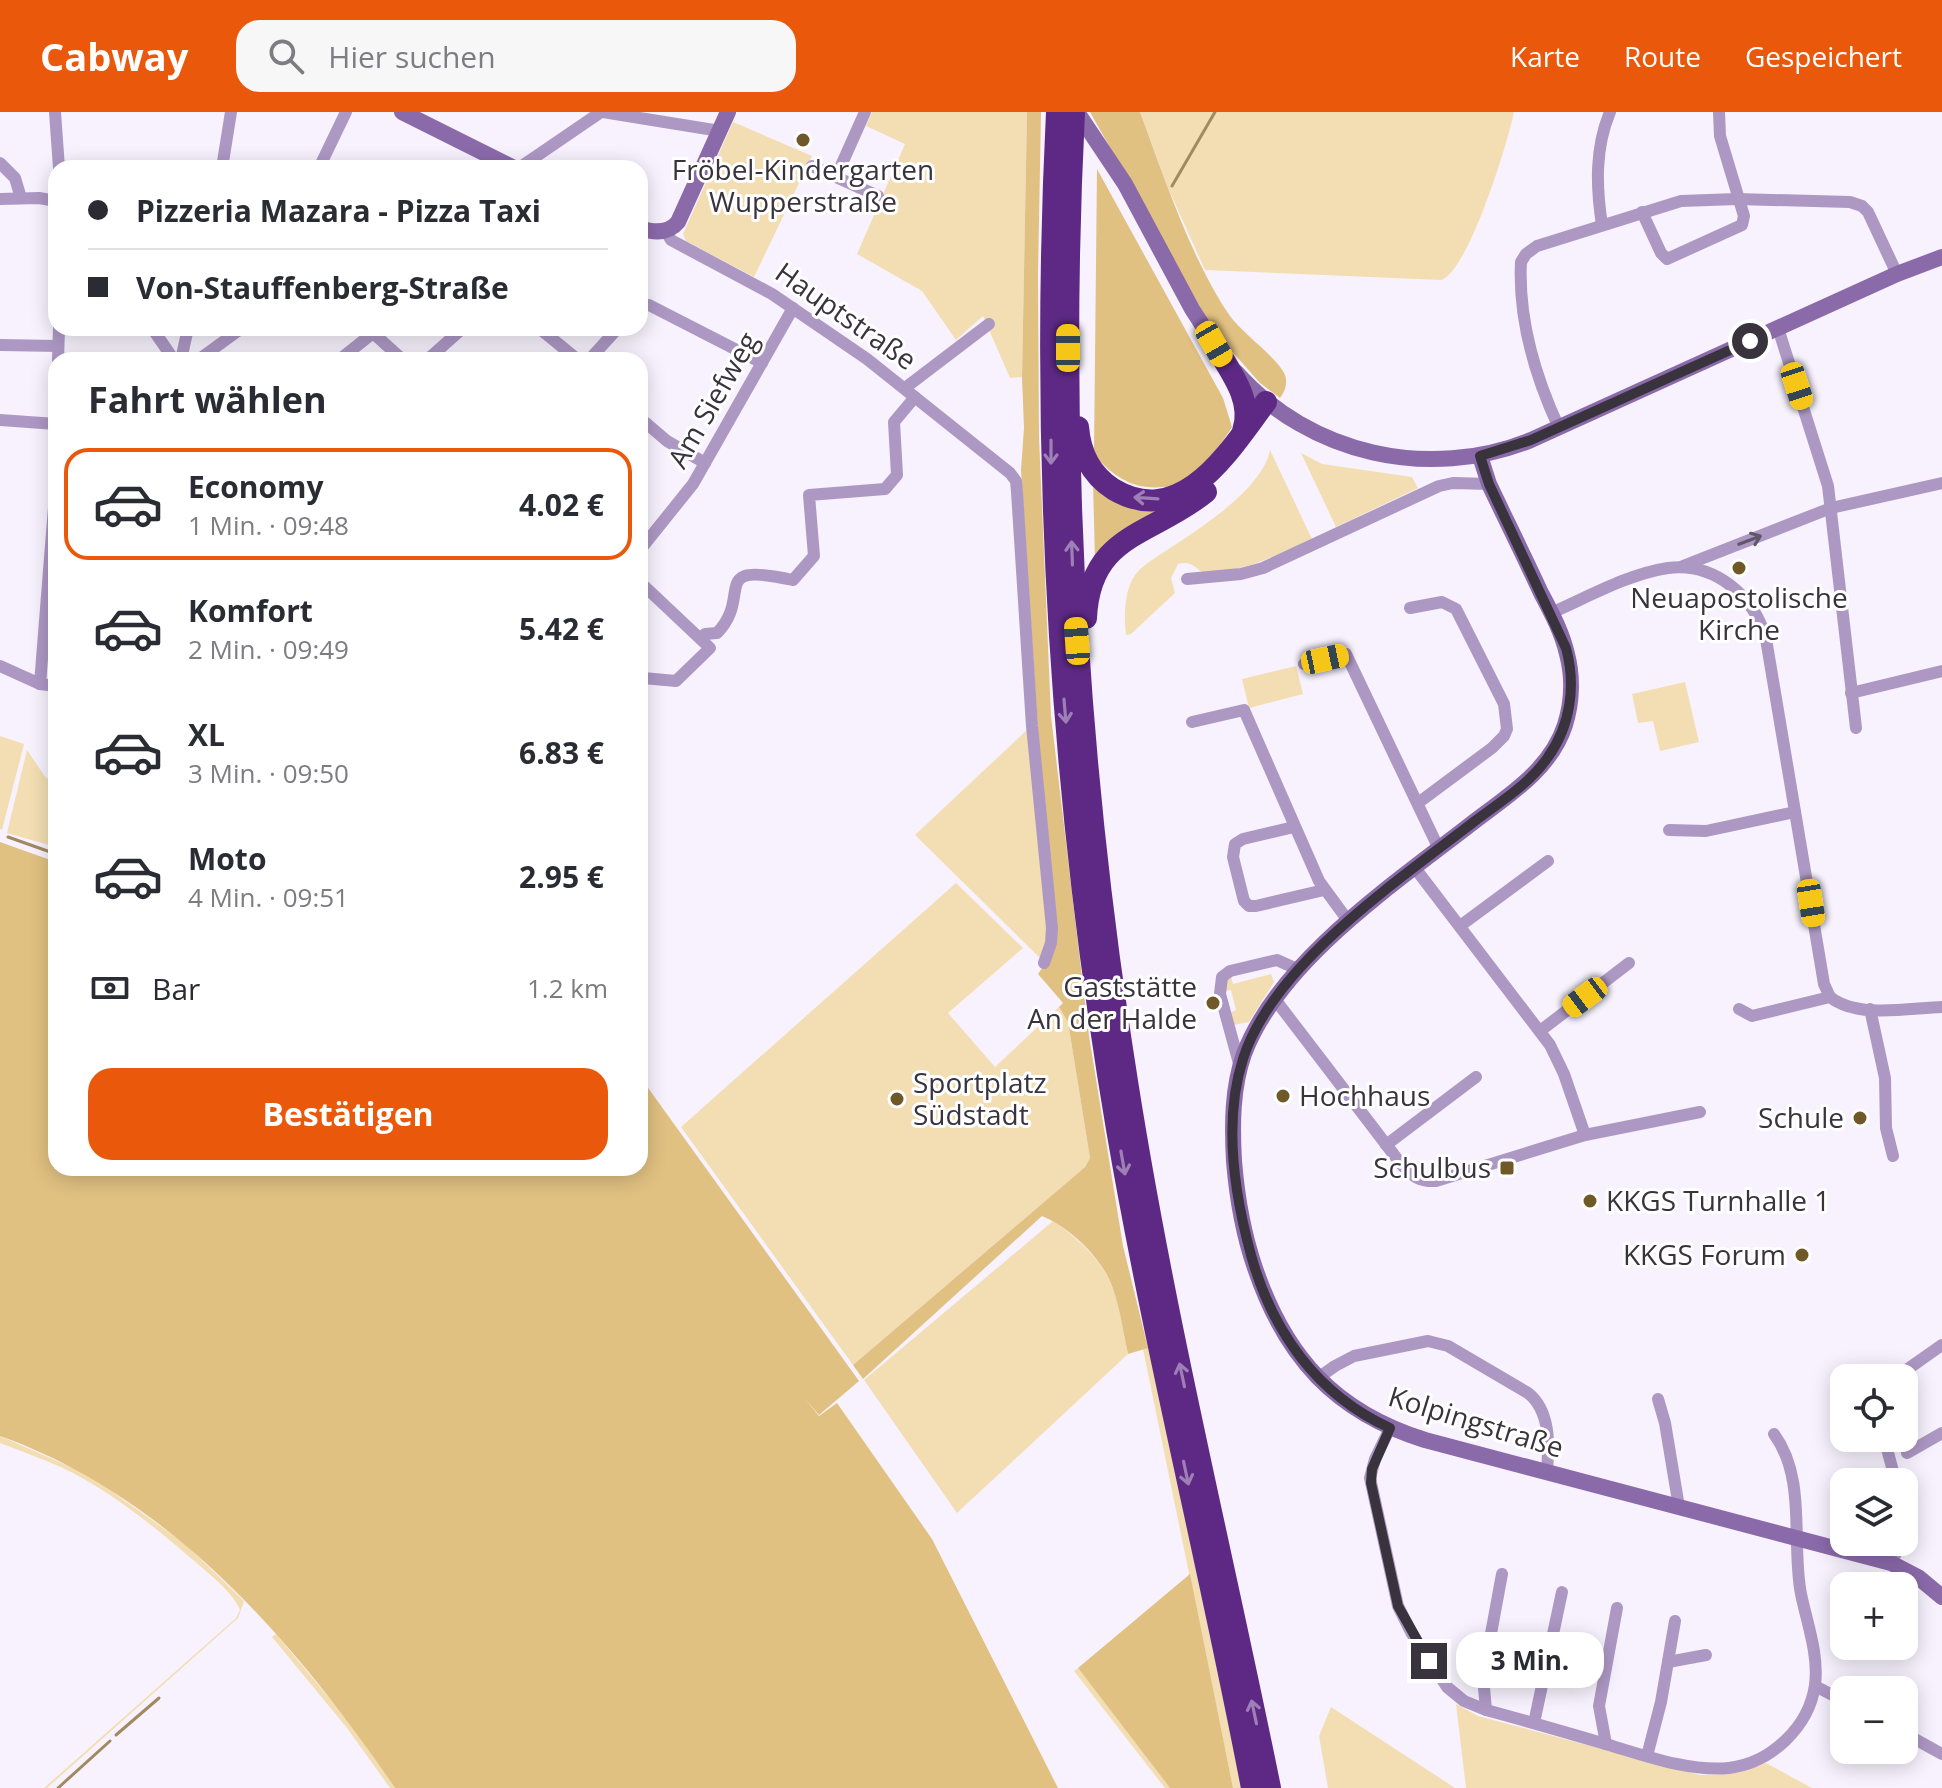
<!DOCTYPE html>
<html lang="de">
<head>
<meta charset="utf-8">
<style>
	body { margin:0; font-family:"Open Sans",sans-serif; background:#f7f7f7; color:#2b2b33; height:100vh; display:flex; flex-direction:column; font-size:30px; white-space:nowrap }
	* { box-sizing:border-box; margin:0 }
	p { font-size:26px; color:#7c7c81 }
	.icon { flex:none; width:44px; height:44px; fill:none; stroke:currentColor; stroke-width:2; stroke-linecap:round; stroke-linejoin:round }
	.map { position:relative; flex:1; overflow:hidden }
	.details { position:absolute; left:48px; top:240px; width:600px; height:824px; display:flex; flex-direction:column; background:#fff; border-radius:24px; box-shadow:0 4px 20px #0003 }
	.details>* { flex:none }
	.guide { position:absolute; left:48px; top:48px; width:600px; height:176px; border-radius:24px; box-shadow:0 4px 20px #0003; display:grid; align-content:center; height:176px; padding:0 40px; background:#fff }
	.tools { position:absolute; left:1830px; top:1252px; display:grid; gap:16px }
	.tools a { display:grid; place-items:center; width:88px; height:88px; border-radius:16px; background:#fff; box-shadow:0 4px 20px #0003; font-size:40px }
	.end { position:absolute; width:36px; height:36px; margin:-18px; border:10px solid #38333d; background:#fff; box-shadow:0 0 0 4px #fff }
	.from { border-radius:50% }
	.bubble { position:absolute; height:56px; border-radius:24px; background:#fff; box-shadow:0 4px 20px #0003; font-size:26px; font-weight:700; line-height:56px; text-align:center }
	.car { position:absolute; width:24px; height:48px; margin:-24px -12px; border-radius:10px; box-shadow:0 0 6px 2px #0007; background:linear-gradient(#f5c518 24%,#345 0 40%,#f5c518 0 76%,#345 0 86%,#f5c518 0) }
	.guide b { display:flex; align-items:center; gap:28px; height:76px; font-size:30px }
	.guide b+b { border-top:2px solid #e1e1e2 }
	.guide i { width:20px; height:20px; background:#2b2b33 }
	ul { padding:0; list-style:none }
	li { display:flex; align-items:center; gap:24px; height:112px; margin:0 16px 12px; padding:0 24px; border:4px solid transparent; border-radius:24px }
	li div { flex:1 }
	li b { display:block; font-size:30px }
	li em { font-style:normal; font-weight:700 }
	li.selected { border-color:#ea580c }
	li>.icon { width:72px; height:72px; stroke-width:1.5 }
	h2 { padding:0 40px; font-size:36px; line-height:96px }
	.pay { display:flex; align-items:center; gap:20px; height:88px; padding:0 40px; font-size:30px }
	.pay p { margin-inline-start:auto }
	.button { display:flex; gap:16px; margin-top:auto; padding:16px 40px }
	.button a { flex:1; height:92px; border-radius:24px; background:#ea580c; color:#fff; font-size:32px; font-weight:700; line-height:92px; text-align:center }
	header { display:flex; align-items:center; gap:48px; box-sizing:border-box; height:112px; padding:0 40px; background:#ea580c; color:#fff }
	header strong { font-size:38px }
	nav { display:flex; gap:44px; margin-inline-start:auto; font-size:28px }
	.search { width:560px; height:72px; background:#f7f7f7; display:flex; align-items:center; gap:20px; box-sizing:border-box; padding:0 28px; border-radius:24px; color:#7c7c81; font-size:30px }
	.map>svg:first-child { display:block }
</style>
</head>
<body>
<header>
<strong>Cabway</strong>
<div class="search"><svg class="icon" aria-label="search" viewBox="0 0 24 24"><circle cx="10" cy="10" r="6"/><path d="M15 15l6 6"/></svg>Hier suchen</div>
<nav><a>Karte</a><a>Route</a><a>Gespeichert</a></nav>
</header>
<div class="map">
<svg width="1942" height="1676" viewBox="0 0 1942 1676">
	<rect width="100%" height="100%" fill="#f7f2fd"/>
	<!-- green -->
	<g fill="#f3deb3">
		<polygon points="872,0 1027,0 1022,265 1010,266 983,204 956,228 922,179 857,142 905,32 866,14"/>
		<path d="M 1140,0 L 1514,0 C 1508,30 1468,160 1441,168 L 1205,158 L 1168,76 Z"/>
		<polygon points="733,10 812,44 754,165 686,129 683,122"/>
		<path d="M 1270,338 L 1312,427 C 1277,443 1241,462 1202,460 C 1193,454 1190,449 1178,452 L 1171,466 L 1175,481 L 1131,522 L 1126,523 C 1124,504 1124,485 1132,468 C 1139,454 1157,445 1170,436 C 1201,416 1263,376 1270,338 Z"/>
		<polygon points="1301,341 1322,352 1412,365 1418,376 1336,415"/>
		<polygon points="1296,554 1303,582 1249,596 1242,567"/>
		<polygon points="1685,570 1699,630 1660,639 1653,609 1638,611 1632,582"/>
		<polygon points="1028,617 1049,826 1041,847 915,723"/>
		<polygon points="0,624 24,632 2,718 0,717"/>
		<polygon points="27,638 46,666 56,669 56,735 7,721"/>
		<polygon points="956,771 1023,836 948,901 995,955 1059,895 1068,910 1090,1046 1085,1055 853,1253 681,1015"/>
		<polygon points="1271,862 1274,870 1249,910 1233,913 1229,901 1236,898 1231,878 1225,879 1224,870 1231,865 1233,872"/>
		<path d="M 1053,1109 C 1075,1124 1103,1149 1112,1174 C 1120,1195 1123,1220 1128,1242 L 957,1401 L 864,1268 Z"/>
		<polygon points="1149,1235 1242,1676 1233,1676 1143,1237"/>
		<path d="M 0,1324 L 89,1363 L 184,1431 L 244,1489 L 238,1506 L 47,1676 L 44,1676 L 236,1506 L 240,1498 C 233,1481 213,1465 199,1453 C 157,1417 113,1380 63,1356 C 43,1347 21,1339 0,1331 Z"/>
		<polygon points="276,1522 350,1611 395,1676 390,1676 347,1616 272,1525"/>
		<polygon points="1078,1556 1170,1676 1165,1676 1074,1559"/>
		<path d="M 1456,1592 L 1478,1604 L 1700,1663 C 1725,1663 1743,1661 1766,1651 L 1812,1676 L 1466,1676 Z"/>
		<polygon points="1331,1595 1455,1676 1328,1676 1319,1624"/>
	</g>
	<!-- forest -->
	<g fill="#e1c182">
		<path d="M 1027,0 L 1041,0 L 1038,163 L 1039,325 L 1051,604 L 1089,924 L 1123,1134 L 1148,1236 L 1128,1242 C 1123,1220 1120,1195 1112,1174 C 1102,1146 1069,1115 1042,1104 L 863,1267 L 853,1253 L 1085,1055 L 1090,1046 L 1068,910 L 1059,895 L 1063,891 L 1038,862 L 1045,852 L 1052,831 L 1021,358 L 1024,316 L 1022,265 Z"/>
		<path d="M 1090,0 L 1140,0 C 1164,65 1191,147 1230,204 C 1242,221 1279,247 1285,263 C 1288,272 1285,279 1280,286 L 1260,271 L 1213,218 Z"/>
		<path d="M 1097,57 L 1223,286 L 1232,315 C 1220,333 1203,361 1183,372 C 1182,372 1172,374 1170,374 C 1138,380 1114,367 1094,342 Z"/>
		<polygon points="1093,370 1171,395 1095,448"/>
		<path d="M 0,730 L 56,750 L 56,1056 L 640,1056 L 640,976 L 646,973 L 859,1269 L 819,1303 L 805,1287 L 819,1304 L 837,1291 L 932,1427 L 1058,1676 L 395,1676 C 295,1530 171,1385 0,1324 Z"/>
		<polygon points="1190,1462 1233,1676 1170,1676 1078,1556"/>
	</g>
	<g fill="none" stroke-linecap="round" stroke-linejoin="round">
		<!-- stream -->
		<g stroke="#a18a61" stroke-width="3">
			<polyline points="1172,74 1215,0"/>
			<polyline points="8,725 56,742"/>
			<polyline points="116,1623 159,1586"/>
			<polyline points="58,1676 110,1629"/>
		</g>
		<!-- street -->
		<g stroke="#ad98c4" stroke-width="12">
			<polyline points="55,0 59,56"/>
			<polyline points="603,0 720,19"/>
			<polyline points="865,0 836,65 878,84"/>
			<polyline points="0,51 15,66 21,86"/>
			<polyline points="812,54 836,65"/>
			<polyline points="222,56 231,0"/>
			<polyline points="319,56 346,0"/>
			<polyline points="519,56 601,0"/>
			<polyline points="0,87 39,86 56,89"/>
			<polyline points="1642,100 1661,141 1667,147 1742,113 1744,104 1720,24 1719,0"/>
			<path d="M 1602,113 C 1596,74 1595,36 1610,0"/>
			<polyline points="666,119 671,128 772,182 867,247 1010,361 1016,369 1017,380 1032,614 1052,816 1051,831 1044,851"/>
			<polyline points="640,194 649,193 762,251"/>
			<polyline points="152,216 174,248"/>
			<polyline points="539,216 578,248"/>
			<polyline points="1778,216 1828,374 1856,616"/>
			<polyline points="0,233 58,234"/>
			<polyline points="58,248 59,216"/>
			<polyline points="181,248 188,216"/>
			<polyline points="198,248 242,216"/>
			<polyline points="339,248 373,221 403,248"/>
			<polyline points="427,248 463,216"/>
			<polyline points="589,248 618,216"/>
			<polyline points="905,276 989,212"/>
			<polyline points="640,306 667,329 705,351"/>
			<polyline points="0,308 56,312"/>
			<path d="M 1559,316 C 1535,264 1518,208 1521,150 L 1526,142 L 1537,134 L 1681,89 L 1737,87 L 1850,90 L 1862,94 L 1868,100 L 1897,162"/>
			<polyline points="640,438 693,372 793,196"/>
			<polyline points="1683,454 1831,396 1942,371"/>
			<polyline points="1187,467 1241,462 1263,456 1439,374 1453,371 1489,372"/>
			<polyline points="640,470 710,536 676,569 643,566 640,568"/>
			<polyline points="1410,496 1442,490 1456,497 1504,592 1507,617 1504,624 1492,636 1418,691"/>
			<path d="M 1551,501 C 1588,485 1628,462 1668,456 C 1715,450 1754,484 1766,527 L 1824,872 L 1830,885"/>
			<path d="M 701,527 L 705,522 L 717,521 C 754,483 706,449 793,468 L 814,444 L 809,383 L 885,377 L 897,363 L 894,310 L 915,285"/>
			<polyline points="1304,552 1346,542 1439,737"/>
			<polyline points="0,554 40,572 56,574"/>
			<polyline points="40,572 56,370"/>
			<polyline points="1851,581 1942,559"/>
			<polyline points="1192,610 1244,598 1319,769 1349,810"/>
			<polyline points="1294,715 1243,727 1235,732 1233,745 1244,789 1249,794 1256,794 1324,778"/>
			<polyline points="1669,718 1706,719 1795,700"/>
			<polyline points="1415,756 1550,933 1564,962 1585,1023"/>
			<polyline points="1460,814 1548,749"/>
			<path d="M 1274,886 L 1401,1052 C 1411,1064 1420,1070 1436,1069 L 1585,1023 L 1700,1000"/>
			<path d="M 1739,897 L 1752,904 L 1830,885 C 1858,907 1909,896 1942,895"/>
			<polyline points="1870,897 1885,966 1886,1016 1893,1044"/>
			<polyline points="1540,919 1629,851"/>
			<polyline points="1240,955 1220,882 1222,865 1230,859 1277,848 1297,857"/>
			<polyline points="1386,1033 1476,965"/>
			<path d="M 1318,1266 L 1335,1254 L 1354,1244 L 1428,1229 L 1448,1234 L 1528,1281 C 1551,1299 1549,1334 1547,1360"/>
			<polyline points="1895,1266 1942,1233"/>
			<polyline points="1658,1287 1665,1311 1679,1395"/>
			<path d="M 1390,1316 L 1375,1347 L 1370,1366 L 1398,1494 L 1412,1522 L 1447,1575 L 1464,1589 L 1486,1598 C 1527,1609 1568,1621 1609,1633 C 1646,1644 1690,1660 1729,1656 C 1771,1651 1809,1615 1815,1573 C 1819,1543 1807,1511 1801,1482 C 1791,1431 1807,1367 1774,1322"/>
			<polyline points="1884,1326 1896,1370"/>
			<polyline points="1907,1341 1942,1321"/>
			<polyline points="1904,1397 1908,1414 1904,1426"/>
			<polyline points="1891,1451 1902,1430"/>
			<polyline points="1668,1550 1706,1543"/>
			<polyline points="1815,1574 1844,1589"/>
			<polyline points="1486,1598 1483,1565 1502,1462"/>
			<polyline points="1534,1611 1562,1480"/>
			<polyline points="1904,1621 1942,1642"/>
			<polyline points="1606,1632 1599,1594 1617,1496"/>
			<polyline points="1647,1644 1661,1590 1675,1509"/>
		</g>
		<!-- secondary -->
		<g stroke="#8b6aaa" stroke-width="16">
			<polyline points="402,0 514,56"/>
			<polyline points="1077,0 1125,72 1192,197 1219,239"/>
			<path d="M 640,116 C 654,121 668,122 678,110 L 728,0"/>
			<path d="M 1236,260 C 1310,343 1429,369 1531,328 L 1897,162 L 1942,145"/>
			<path d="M 1480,344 L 1489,372 C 1506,408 1524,444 1541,481 C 1551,500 1562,520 1567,542 C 1573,565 1572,591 1565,613 C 1550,659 1507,684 1471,712 C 1394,772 1279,849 1244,942 C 1232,976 1232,1013 1234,1049 C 1237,1086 1243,1121 1255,1156 C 1285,1245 1335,1300 1425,1328 L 1891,1451 L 1918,1465 L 1942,1485"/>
		</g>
		<!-- highway -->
		<g stroke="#5d2985" stroke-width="22">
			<path d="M 1057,0 C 1040,341 1060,681 1117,1017 C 1155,1238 1210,1456 1252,1676"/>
			<path d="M 1074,0 C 1058,318 1075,636 1124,950 C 1161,1194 1221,1434 1270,1676"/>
			<path d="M 1214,232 C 1229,258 1254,288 1243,319"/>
			<path d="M 1078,315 C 1080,340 1091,363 1113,377 C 1183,419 1231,336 1266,290"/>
			<path d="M 1086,506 C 1090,421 1152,424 1206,380"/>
		</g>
	</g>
	<!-- one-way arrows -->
	<defs><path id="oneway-shaft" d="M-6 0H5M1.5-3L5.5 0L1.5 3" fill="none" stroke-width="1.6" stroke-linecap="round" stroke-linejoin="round" transform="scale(2)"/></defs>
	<g stroke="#9e7fb6">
		<use href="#oneway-shaft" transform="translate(1051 340) rotate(90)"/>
		<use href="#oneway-shaft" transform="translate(1146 386) rotate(-176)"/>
		<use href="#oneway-shaft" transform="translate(1072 441) rotate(-92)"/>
		<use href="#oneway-shaft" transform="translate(1065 599) rotate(85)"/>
		<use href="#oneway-shaft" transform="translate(1123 1051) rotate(80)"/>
		<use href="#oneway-shaft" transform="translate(1182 1263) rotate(-102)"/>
		<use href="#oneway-shaft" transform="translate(1186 1361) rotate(78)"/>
		<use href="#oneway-shaft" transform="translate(1254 1600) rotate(-102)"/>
	</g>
	<use stroke="#61566c" href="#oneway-shaft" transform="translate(1750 428) rotate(-21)"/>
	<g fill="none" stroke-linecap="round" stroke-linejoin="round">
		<!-- route -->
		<path stroke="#38333d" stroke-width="10" d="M 1429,1549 L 1398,1494 L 1371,1371 L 1372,1357 L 1390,1316 C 1317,1283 1272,1219 1251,1143 C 1234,1081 1223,1009 1243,947 C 1272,854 1396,770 1471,712 C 1497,692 1529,673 1548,645 C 1571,613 1576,573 1566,536 L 1489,372 L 1480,344 L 1531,328 L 1750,229"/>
	</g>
	<!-- markers -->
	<g fill="#6f5928" stroke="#fff" stroke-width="3">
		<circle cx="803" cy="28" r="8"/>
		<circle cx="1739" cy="456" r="8"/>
		<circle cx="1213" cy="891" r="8"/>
		<circle cx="1283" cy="984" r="8"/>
		<circle cx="897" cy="987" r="8"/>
		<circle cx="1860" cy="1006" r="8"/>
		<rect x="1499" y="1048" width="16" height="16" rx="4"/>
		<circle cx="1590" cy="1089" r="8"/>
		<circle cx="1802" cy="1143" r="8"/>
	</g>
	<g text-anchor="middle" stroke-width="6" stroke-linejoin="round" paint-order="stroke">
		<!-- poi labels -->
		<g font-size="28" fill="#38333d" stroke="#fff" text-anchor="end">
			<text x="803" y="68" text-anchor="middle">Fröbel-Kindergarten<tspan x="803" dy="32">Wupperstraße</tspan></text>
			<text x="1739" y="496" text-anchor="middle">Neuapostolische<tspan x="1739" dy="32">Kirche</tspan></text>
			<text x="1197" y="885">Gaststätte<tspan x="1197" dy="32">An der Halde</tspan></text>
			<text x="913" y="981" text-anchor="start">Sportplatz<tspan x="913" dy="32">Südstadt</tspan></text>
			<text x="1299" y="994" text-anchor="start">Hochhaus</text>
			<text x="1844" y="1016">Schule</text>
			<text x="1491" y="1066">Schulbus</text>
			<text x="1606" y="1099" text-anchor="start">KKGS Turnhalle 1</text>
			<text x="1786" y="1153">KKGS Forum</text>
		</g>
		<!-- street labels -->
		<g font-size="28" fill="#38333d" stroke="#fff">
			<text transform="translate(846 204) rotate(35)" y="10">Hauptstraße</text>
			<text transform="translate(713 288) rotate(-60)" y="10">Am Siefweg</text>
			<text transform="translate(1476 1310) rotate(17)" y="10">Kolpingstraße</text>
		</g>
	</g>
</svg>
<div class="tools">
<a><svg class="icon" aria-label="locate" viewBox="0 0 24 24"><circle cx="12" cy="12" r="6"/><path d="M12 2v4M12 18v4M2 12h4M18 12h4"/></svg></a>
<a><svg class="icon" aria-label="layers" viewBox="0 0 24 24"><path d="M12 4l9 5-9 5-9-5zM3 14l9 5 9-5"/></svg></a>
<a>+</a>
<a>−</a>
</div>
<i class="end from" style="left:1750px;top:229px"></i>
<i class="end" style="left:1429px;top:1549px"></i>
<div class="bubble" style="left:1456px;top:1520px;width:148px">3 Min.</div>
<i class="car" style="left:1214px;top:232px;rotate:150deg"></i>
<i class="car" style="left:1068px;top:236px;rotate:0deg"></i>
<i class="car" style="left:1797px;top:274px;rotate:162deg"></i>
<i class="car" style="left:1077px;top:529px;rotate:356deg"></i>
<i class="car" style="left:1325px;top:547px;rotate:78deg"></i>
<i class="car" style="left:1811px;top:791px;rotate:171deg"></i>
<i class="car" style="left:1585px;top:885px;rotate:233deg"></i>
<div class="guide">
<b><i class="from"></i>Pizzeria Mazara - Pizza Taxi</b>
<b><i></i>Von-Stauffenberg-Straße</b>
</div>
<section class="details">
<h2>Fahrt wählen</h2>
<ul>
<li class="selected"><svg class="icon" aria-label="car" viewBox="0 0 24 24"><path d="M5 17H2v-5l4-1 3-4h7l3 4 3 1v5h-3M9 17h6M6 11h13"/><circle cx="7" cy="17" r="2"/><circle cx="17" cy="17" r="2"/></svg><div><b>Economy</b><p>1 Min. · 09:48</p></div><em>4.02 €</em></li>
<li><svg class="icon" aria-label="car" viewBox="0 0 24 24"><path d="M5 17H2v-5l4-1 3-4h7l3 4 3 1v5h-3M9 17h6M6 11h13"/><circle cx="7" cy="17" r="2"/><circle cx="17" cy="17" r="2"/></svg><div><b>Komfort</b><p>2 Min. · 09:49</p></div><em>5.42 €</em></li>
<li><svg class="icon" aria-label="car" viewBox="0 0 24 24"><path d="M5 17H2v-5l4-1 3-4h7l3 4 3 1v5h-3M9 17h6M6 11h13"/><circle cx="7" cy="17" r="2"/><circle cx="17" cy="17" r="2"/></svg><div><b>XL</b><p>3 Min. · 09:50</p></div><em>6.83 €</em></li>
<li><svg class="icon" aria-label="car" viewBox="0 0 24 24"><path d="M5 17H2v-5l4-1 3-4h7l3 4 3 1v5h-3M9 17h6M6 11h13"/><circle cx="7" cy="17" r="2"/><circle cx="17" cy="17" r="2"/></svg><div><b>Moto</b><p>4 Min. · 09:51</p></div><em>2.95 €</em></li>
</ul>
<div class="pay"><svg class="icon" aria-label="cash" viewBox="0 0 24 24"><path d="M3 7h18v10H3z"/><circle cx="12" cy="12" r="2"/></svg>Bar<p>1.2 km</p></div>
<div class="button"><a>Bestätigen</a></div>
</section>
</div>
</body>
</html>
